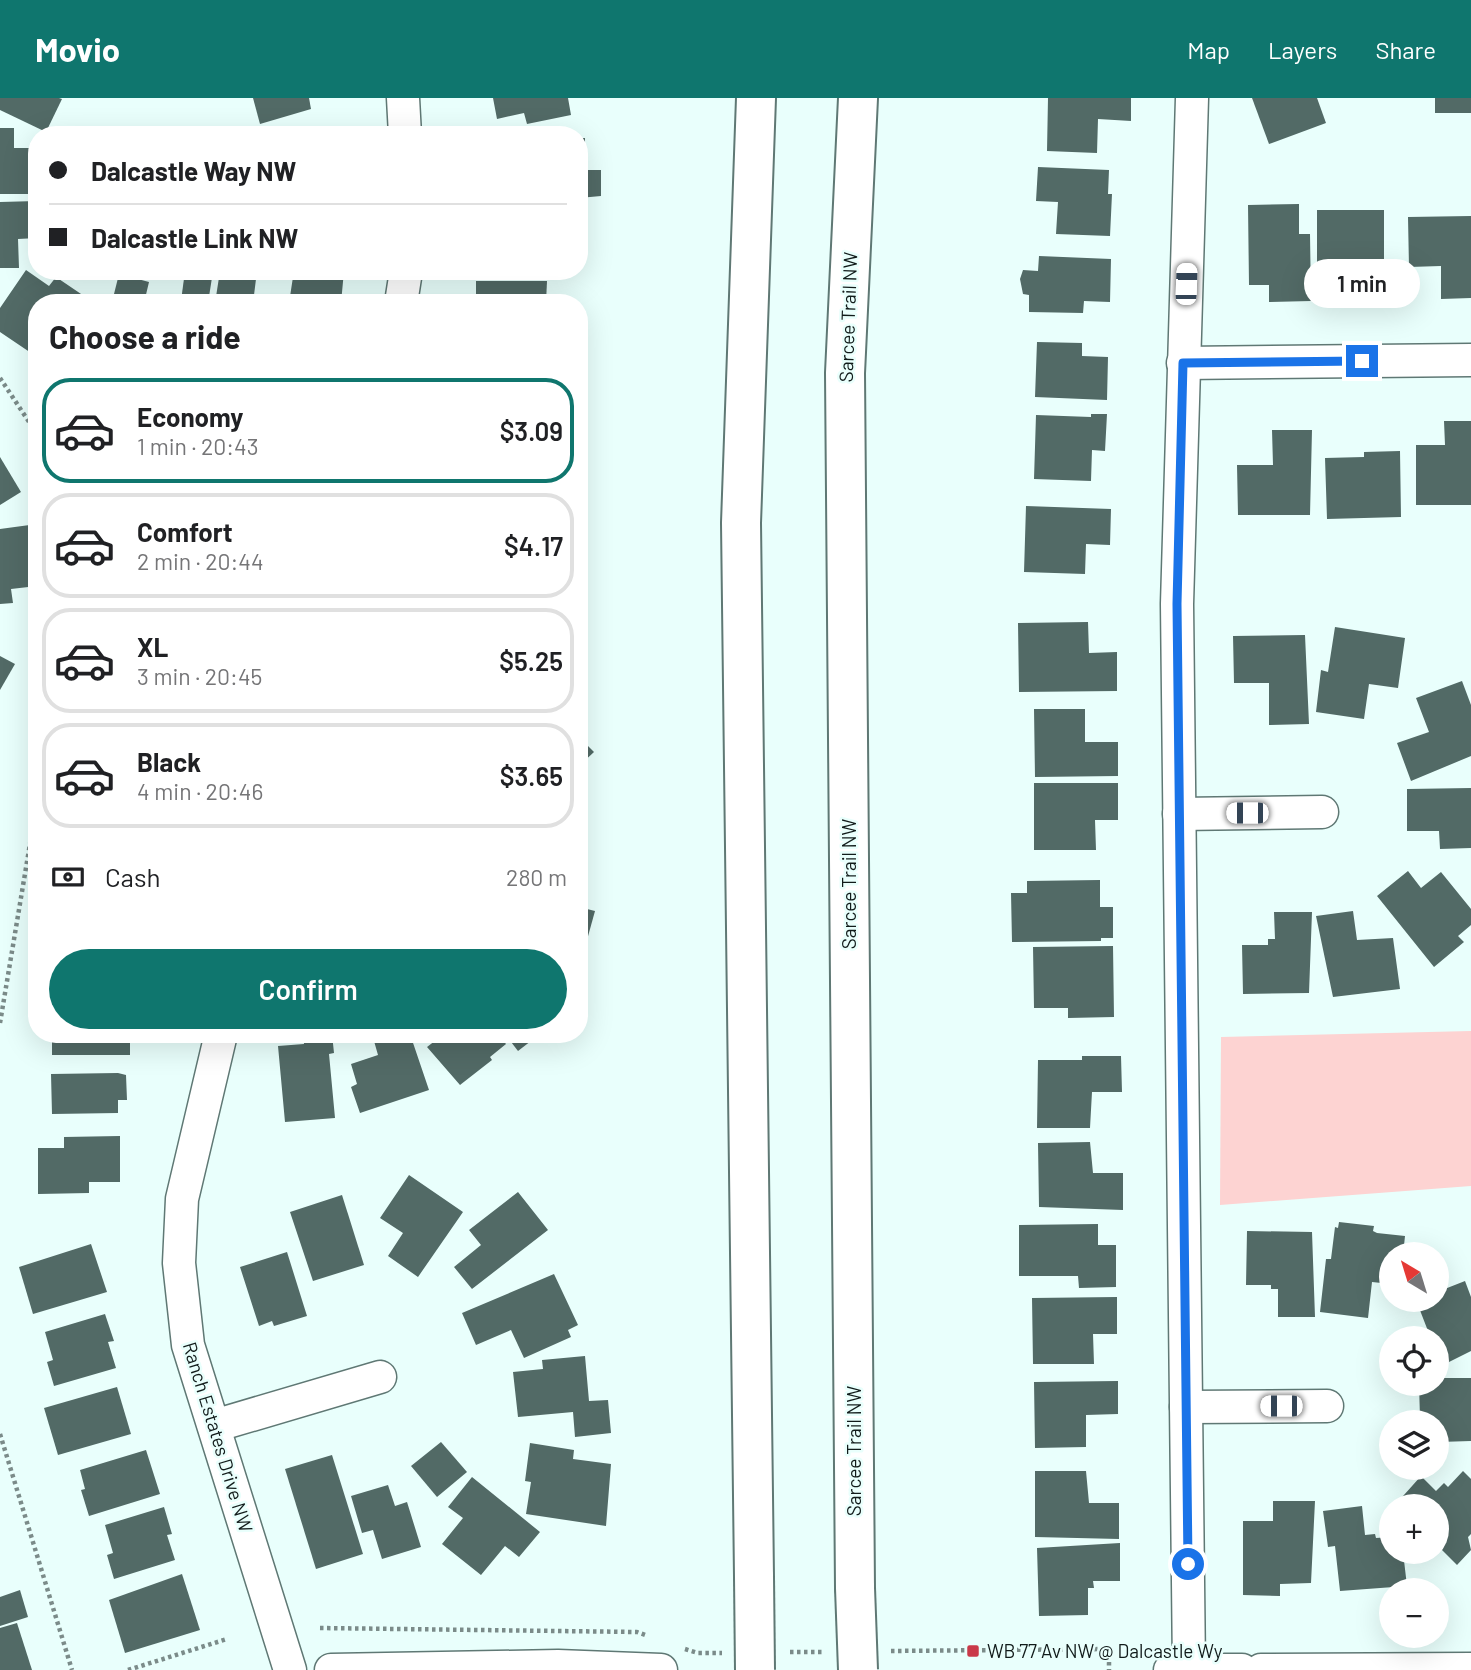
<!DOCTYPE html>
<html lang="en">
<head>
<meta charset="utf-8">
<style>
	body { margin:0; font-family:Barlow,sans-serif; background:#f2f2f2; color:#202124; height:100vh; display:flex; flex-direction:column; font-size:26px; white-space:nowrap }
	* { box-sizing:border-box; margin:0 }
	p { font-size:23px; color:#757577 }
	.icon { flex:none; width:38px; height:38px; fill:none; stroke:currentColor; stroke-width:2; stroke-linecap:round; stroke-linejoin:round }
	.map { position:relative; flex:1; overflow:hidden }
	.panel { position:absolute; left:28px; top:196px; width:560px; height:749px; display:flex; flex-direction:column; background:#fff; border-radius:28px; box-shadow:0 7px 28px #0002 }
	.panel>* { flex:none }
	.hud { position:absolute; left:28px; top:28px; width:560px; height:154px; border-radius:28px; box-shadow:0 7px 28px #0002; display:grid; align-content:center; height:154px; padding:0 21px; background:#fff }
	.needle { width:46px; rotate:322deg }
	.controls { position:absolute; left:1379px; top:1144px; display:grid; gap:14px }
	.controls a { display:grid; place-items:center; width:70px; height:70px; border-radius:50%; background:#fff; box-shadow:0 7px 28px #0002; font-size:35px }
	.end { position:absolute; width:32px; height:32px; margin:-16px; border:9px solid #1a73e8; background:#fff; box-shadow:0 0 0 4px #fff }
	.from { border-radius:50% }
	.bubble { position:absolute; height:49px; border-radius:24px; background:#fff; box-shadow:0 7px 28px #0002; font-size:23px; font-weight:600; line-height:49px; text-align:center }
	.car { position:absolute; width:21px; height:42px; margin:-21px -10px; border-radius:9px; box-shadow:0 0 5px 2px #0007; background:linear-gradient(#fff 24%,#345 0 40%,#fff 0 76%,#345 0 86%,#fff 0) }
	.hud b { display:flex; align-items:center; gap:24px; height:66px; font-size:26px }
	.hud b+b { border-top:2px solid #e0e0e0 }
	.hud i { width:18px; height:18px; background:#202124 }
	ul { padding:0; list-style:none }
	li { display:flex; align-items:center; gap:21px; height:105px; margin:0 14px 10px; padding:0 7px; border:4px solid #e0e0e0; border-radius:28px }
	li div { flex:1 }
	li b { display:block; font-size:26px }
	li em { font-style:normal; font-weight:600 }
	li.current { border-color:#0f766e }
	li>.icon { width:63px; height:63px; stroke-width:1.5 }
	h2 { padding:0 21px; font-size:32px; line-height:84px }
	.pay { display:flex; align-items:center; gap:18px; height:77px; padding:0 21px; font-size:26px }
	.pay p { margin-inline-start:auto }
	.button { display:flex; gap:14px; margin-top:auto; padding:14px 21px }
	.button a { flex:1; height:80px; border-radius:42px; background:#0f766e; color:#fff; font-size:28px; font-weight:600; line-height:80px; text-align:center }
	header { display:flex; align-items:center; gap:42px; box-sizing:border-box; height:98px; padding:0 35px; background:#0f766e; color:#fff }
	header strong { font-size:33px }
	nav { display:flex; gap:38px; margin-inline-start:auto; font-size:24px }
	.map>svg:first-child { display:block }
</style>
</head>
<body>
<header>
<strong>Movio</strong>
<nav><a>Map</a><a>Layers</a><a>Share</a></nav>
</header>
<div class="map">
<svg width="1471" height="1572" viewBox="0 0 1471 1572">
	<rect width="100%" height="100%" fill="#e9fffc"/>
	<!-- green -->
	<polygon fill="#fdd3d2" points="1471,933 1471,1088 1220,1107 1221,939"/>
	<!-- building -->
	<g fill="#526a66">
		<polygon points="0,0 59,0 62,1 46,34 0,12"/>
		<polygon points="253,0 309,0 311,11 260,26"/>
		<polygon points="493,0 568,0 571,17 527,26 524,15 497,21"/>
		<polygon points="1048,0 1131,0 1131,23 1098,21 1097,55 1047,53"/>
		<polygon points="1252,0 1317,0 1326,25 1269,46"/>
		<rect x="1435" y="0" width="36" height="15"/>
		<polygon points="0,30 14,30 14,50 30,50 31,96 0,96"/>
		<polygon points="579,40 585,40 585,72 601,72 601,98 579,100"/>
		<polygon points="1038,69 1109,72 1108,96 1112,96 1110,138 1056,136 1058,104 1036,103"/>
		<polygon points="37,103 37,140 18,141 19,170 0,170 0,104"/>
		<polygon points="1299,106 1299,136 1310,136 1311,203 1269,204 1269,187 1249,187 1248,107"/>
		<polygon points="1317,112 1384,112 1384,173 1354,173 1354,198 1317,197"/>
		<polygon points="1471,118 1471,200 1441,201 1441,168 1409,169 1408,119"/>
		<polygon points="1039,158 1111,161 1110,204 1084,203 1083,215 1029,214 1029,197 1023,196 1020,181 1023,172 1038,173"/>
		<polygon points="26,172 49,188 56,179 84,198 79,205 37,205 37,259 0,234 0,210"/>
		<polygon points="185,173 213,173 208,205 181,203"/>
		<polygon points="220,173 257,173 253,205 215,205"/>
		<polygon points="306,173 344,173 341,205 289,205 293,179 305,181"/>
		<polygon points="119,176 149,184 144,205 88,205 90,198 112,204"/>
		<polygon points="476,183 547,183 546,205 476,205"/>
		<polygon points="151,197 177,204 177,205 149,205"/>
		<polygon points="1037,244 1082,245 1082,258 1108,259 1107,302 1035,299"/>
		<polygon points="1091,316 1107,316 1105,353 1092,352 1091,383 1034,381 1036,317 1091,319"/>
		<polygon points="1444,323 1471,323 1471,407 1416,407 1416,347 1445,347"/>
		<polygon points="1272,332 1312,332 1310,417 1238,417 1237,367 1273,367"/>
		<polygon points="1400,353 1401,419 1327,421 1325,360 1364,359 1364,354"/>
		<polygon points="0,359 21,394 0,407"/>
		<polygon points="1026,408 1111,411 1110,447 1086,446 1085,476 1024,474"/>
		<polygon points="37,426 37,488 11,491 13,505 0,506 0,431"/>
		<polygon points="1088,524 1089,555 1117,554 1117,593 1019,594 1018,525"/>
		<polygon points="1335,529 1405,540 1398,590 1369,586 1364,621 1316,614 1321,572 1328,574"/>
		<polygon points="1305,537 1309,626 1269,627 1269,585 1234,585 1233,538"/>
		<polygon points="0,558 15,566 0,592"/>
		<polygon points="1462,583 1471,607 1471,658 1411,683 1397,645 1429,634 1416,600"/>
		<polygon points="1034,611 1085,611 1085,644 1118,644 1118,678 1035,679"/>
		<polygon points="579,639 594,654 579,668"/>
		<polygon points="1034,685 1118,685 1118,722 1095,722 1096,752 1034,752"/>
		<polygon points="1471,690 1471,750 1440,751 1439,733 1407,733 1407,691"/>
		<polygon points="1408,773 1421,790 1441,774 1471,811 1471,827 1458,838 1464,844 1434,869 1377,798"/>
		<polygon points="1100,782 1100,809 1113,809 1113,840 1101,840 1101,843 1012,844 1011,795 1027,795 1027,783"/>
		<polygon points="579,809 595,813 582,860 579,859"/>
		<polygon points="1353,813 1357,842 1393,840 1400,891 1333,899 1316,818"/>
		<polygon points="1274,814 1312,814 1309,895 1243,896 1242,847 1268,847 1268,841 1275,841"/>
		<polygon points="1113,848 1114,919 1068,920 1068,910 1034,910 1033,849"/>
		<rect x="52" y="936" width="78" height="21"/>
		<polygon points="303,936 332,936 334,955 329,956 335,1020 285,1024 278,948 304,946"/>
		<polygon points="372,936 410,936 429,992 360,1015 351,989 357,986 351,966 378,957"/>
		<polygon points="437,936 498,936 506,946 490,959 492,962 460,987 427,949 440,939"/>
		<polygon points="505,936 540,936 518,953"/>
		<polygon points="1082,958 1121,958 1122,994 1092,994 1090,1030 1037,1030 1038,962 1082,962"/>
		<polygon points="118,975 126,977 127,1002 118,1002 118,1015 52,1016 51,976"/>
		<polygon points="120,1038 120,1084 89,1084 89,1095 38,1096 38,1050 64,1050 64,1039"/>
		<polygon points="1090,1044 1093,1075 1123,1075 1123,1112 1039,1109 1038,1045"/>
		<polygon points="409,1077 463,1114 418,1179 388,1158 403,1135 380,1120"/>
		<polygon points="518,1094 548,1132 472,1191 454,1169 481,1147 469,1132"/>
		<polygon points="342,1097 364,1167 313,1183 290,1114"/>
		<polygon points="1339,1124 1374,1128 1373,1133 1377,1135 1405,1138 1403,1157 1391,1157 1391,1186 1372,1184 1368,1220 1320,1214 1326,1161 1331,1161 1335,1129 1338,1130"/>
		<polygon points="1098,1126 1098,1147 1116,1147 1116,1189 1079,1190 1078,1178 1019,1178 1019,1127"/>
		<polygon points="1247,1133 1312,1134 1315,1219 1278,1219 1278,1191 1271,1191 1271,1187 1246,1187"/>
		<polygon points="91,1146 107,1194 33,1216 19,1169"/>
		<polygon points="287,1154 307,1218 274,1228 272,1223 259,1228 240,1169"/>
		<polygon points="554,1176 578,1227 568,1232 571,1239 524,1260 511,1232 476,1247 462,1215"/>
		<polygon points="1465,1183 1471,1199 1471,1253 1437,1270 1437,1241 1409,1241 1428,1233 1416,1202 1437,1202 1437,1194"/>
		<polygon points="1117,1199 1117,1236 1093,1236 1094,1266 1033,1266 1032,1200"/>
		<polygon points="105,1216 114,1243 108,1244 116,1270 54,1288 47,1264 53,1262 45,1234"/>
		<polygon points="585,1258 589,1303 608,1302 611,1335 575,1339 573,1314 518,1319 513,1274 543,1271 542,1262"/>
		<polygon points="1437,1280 1471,1280 1471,1343 1439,1344 1439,1329 1433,1320 1420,1320 1419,1286 1437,1286"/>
		<polygon points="1118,1283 1118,1316 1086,1317 1086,1349 1035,1350 1034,1284"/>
		<polygon points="117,1289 131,1336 58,1357 44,1310"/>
		<polygon points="441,1344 467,1374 437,1399 411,1368"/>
		<polygon points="530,1345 574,1352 573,1361 611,1366 606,1428 526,1416 531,1384 525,1383"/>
		<polygon points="146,1352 160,1396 89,1418 81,1392 85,1391 80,1372"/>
		<polygon points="332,1357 363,1456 316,1471 285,1371"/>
		<polygon points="1035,1373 1086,1373 1089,1405 1119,1405 1119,1441 1035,1439"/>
		<polygon points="1463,1373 1471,1381 1471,1436 1468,1439 1471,1452 1457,1467 1437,1447 1437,1409 1395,1407 1421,1378 1436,1393 1444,1385 1448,1389"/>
		<polygon points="472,1379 540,1434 519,1459 505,1448 481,1477 442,1446 463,1420 448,1409"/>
		<polygon points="388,1387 395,1408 407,1404 421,1449 382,1461 373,1432 362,1435 351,1398"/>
		<polygon points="1273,1403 1315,1403 1311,1485 1280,1486 1280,1498 1243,1497 1243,1423 1273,1423"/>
		<polygon points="1362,1408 1365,1437 1375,1436 1376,1440 1391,1439 1391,1454 1403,1454 1407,1488 1340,1493 1335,1448 1328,1449 1323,1413"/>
		<polygon points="164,1409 172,1436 167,1437 175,1462 114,1481 107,1457 113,1455 105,1427"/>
		<polygon points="1120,1445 1120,1483 1093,1483 1094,1490 1088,1490 1088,1517 1039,1518 1037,1450"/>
		<polygon points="182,1476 200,1532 125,1555 109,1502"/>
		<polygon points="20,1492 28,1519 0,1528 0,1499"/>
		<polygon points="17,1525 32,1572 0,1572 0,1530"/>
	</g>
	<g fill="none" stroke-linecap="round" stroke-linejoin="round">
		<!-- street casing -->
		<g stroke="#5f7874" stroke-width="35">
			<g id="street">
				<polyline points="403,0 405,37"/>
				<polyline points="401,205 406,173"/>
				<polyline points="1183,265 1471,262"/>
				<polyline points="1179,716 1322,714"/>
				<polyline points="221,936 182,1101 179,1165 188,1247 290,1572"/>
				<polyline points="1186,1309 1327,1308"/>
				<polyline points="214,1328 380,1279"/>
				<polyline points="331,1572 558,1568 661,1572"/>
				<polyline points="1170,1572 1242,1572"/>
				<polyline points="1189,1572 1177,506 1192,0"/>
				<polyline points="1261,1572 1471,1571"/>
			</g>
		</g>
		<!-- secondary casing -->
		<g stroke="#5f7874" stroke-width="42">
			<g id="secondary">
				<polyline points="754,1479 741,425 756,0"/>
				<polyline points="855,1490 845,275 858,0"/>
			</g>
		</g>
		<!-- path -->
		<g stroke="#7b8b89" stroke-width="4.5" stroke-dasharray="3.5 3.5" stroke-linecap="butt">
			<polyline points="0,280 37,336"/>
			<polyline points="0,925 37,704"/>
			<polyline points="0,1336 72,1572"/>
			<polyline points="320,1530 637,1534 648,1538"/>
			<polyline points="685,1551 698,1555 722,1555"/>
			<polyline points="891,1553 1109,1551 1109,1572"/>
			<polyline points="790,1554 823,1554"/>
			<polyline points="128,1572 227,1541"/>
		</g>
		<!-- street -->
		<use href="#street" stroke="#fff" stroke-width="32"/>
		<!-- secondary -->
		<use href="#secondary" stroke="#fff" stroke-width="38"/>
		<!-- secondary-bridge casing -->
		<g stroke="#5f7874" stroke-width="42" stroke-linecap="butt">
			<g id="secondary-bridge">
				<polyline points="754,1479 755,1572"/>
				<polyline points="855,1490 858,1572"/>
			</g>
		</g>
		<!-- secondary-bridge -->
		<use href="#secondary-bridge" stroke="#fff" stroke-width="38"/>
	</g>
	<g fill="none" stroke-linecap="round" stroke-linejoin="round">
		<!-- route -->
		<polyline stroke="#1a73e8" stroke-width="9" points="1188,1466 1177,506 1183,265 1362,263"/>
	</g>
	<!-- markers -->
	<rect fill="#c93949" stroke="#e9fffc" stroke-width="2.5" x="966" y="1546" width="14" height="14" rx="3.5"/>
	<g text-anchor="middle" stroke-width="5" stroke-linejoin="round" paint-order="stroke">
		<!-- street labels -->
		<g font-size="19" fill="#111b1a" stroke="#e9fffc">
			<text transform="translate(848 219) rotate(-88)" y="7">Sarcee Trail NW</text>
			<text transform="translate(849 786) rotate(-90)" y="7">Sarcee Trail NW</text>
			<text transform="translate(218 1339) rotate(73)" y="7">Ranch Estates Drive NW</text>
			<text transform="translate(854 1353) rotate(-90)" y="7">Sarcee Trail NW</text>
		</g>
		<!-- poi labels -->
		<g font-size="19" fill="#111b1a" stroke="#e9fffc" text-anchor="start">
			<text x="987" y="1560">WB 77 Av NW @ Dalcastle Wy</text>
		</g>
	</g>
</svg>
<div class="controls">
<a><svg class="needle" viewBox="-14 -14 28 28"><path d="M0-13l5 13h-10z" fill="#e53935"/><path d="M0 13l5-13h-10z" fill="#757577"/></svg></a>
<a><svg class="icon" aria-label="locate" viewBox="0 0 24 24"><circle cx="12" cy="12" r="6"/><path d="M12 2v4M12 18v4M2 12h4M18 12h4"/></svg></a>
<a><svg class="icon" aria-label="layers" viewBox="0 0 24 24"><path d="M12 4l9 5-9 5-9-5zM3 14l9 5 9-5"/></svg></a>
<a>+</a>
<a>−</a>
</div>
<i class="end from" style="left:1188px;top:1466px"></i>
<i class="end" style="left:1362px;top:263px"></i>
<div class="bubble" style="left:1304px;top:161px;width:116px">1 min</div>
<i class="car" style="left:1186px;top:186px;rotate:2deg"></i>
<i class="car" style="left:1247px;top:715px;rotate:270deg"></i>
<i class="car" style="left:1281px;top:1308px;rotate:270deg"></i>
<div class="hud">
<b><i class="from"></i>Dalcastle Way NW</b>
<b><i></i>Dalcastle Link NW</b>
</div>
<section class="panel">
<h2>Choose a ride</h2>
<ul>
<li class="current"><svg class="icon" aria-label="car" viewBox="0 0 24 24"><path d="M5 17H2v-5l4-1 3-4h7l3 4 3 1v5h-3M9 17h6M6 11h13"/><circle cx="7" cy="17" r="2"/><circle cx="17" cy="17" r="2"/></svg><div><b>Economy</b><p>1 min · 20:43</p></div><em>$3.09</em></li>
<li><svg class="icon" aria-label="car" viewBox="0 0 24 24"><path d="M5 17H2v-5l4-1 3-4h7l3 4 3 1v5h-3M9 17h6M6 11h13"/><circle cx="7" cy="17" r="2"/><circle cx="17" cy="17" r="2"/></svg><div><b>Comfort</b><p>2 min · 20:44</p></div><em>$4.17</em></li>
<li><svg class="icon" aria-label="car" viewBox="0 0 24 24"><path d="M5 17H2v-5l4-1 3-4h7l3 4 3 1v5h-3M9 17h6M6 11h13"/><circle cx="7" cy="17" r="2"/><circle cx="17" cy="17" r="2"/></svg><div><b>XL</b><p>3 min · 20:45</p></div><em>$5.25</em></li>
<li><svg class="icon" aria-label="car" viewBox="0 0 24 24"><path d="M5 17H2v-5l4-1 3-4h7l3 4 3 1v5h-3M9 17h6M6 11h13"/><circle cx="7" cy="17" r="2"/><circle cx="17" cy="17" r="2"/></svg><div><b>Black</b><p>4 min · 20:46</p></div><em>$3.65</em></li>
</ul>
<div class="pay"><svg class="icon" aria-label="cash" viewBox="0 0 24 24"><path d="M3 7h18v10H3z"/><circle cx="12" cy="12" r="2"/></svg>Cash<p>280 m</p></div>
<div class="button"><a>Confirm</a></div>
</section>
</div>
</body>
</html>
